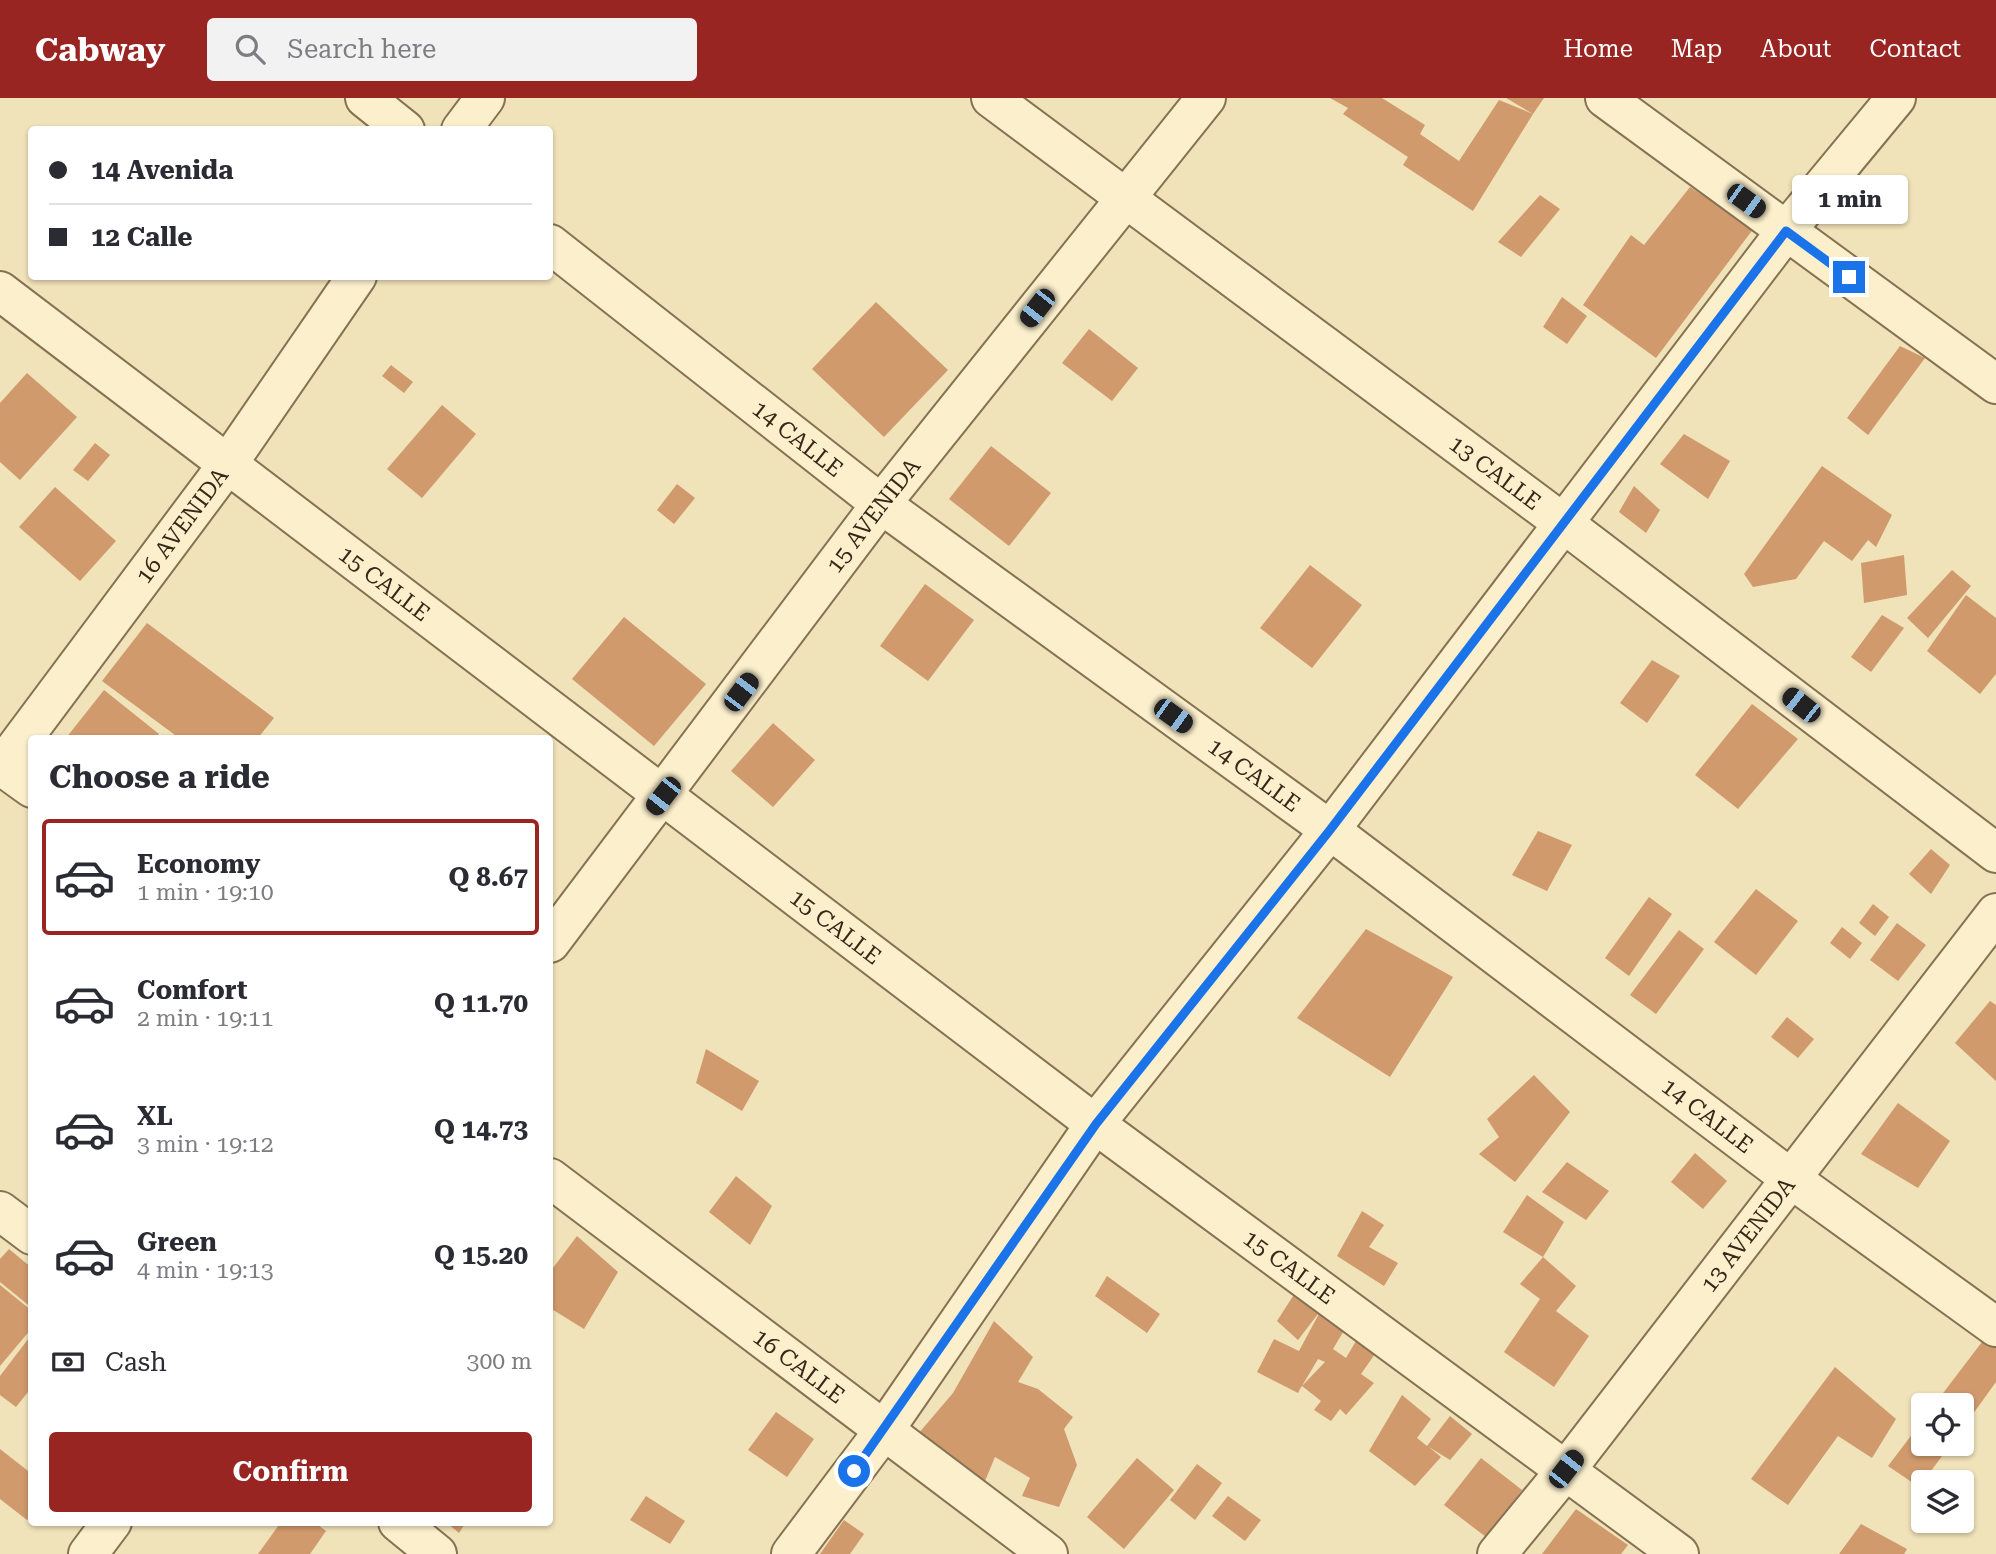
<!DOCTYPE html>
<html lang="en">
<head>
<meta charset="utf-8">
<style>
	body { margin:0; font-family:"Roboto Serif",serif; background:#f2f2f3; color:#2b2b33; height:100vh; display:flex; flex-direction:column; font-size:26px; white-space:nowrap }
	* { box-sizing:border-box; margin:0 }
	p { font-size:23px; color:#7c7c81 }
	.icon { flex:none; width:38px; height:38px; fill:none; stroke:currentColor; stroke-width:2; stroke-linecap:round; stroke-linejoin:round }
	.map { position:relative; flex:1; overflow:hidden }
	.details { position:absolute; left:28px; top:637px; width:525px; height:791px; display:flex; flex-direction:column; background:#fff; border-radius:7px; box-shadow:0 2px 5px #0004 }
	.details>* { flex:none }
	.top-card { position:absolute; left:28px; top:28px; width:525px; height:154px; border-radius:7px; box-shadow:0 2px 5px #0004; display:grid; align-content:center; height:154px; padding:0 21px; background:#fff }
	.fabs { position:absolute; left:1911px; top:1295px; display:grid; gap:14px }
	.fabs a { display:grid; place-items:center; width:63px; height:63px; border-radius:7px; background:#fff; box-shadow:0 2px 5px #0004; font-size:35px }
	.end { position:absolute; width:32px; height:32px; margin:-16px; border:9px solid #1a73e8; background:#fff; box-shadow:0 0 0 4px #fff }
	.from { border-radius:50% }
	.bubble { position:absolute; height:49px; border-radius:7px; background:#fff; box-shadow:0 2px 5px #0004; font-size:23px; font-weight:700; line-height:49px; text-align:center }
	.car { position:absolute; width:21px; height:42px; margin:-21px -10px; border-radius:9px; box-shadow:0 0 5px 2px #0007; background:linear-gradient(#222 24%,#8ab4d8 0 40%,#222 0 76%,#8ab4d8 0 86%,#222 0) }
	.top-card b { display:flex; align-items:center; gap:24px; height:66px; font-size:26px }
	.top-card b+b { border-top:2px solid #e1e1e2 }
	.top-card i { width:18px; height:18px; background:#2b2b33 }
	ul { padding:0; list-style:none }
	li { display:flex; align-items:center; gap:21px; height:116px; margin:0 14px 10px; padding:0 7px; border:4px solid transparent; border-radius:7px }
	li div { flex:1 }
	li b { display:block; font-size:26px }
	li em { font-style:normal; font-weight:700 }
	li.selected { border-color:#982521 }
	li>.icon { width:63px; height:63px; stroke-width:1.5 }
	h2 { padding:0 21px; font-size:32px; line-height:84px }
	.pay { display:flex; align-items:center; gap:18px; height:77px; padding:0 21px; font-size:26px }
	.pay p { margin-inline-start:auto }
	.primary-button { display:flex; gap:14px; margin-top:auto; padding:14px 21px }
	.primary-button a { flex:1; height:80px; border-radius:7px; background:#982521; color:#fff; font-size:28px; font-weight:700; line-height:80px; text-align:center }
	header { display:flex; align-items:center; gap:42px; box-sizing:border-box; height:98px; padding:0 35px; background:#982521; color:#fff }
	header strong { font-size:33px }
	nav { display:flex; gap:38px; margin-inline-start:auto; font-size:24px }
	.search { width:490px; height:63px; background:#f2f2f3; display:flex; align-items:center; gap:18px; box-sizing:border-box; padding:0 24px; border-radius:7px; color:#7c7c81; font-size:26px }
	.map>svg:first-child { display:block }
</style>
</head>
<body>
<header>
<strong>Cabway</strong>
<div class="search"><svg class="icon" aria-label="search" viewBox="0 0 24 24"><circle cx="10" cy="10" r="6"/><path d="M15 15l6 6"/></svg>Search here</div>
<nav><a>Home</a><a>Map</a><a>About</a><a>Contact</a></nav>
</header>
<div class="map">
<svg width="1996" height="1456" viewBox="0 0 1996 1456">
	<rect width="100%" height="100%" fill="#f0e2b9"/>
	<!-- building -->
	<g fill="#d09a6d">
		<polygon points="1330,0 1382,0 1425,27 1420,36 1459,63 1499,2 1533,16 1473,113 1403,67 1408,59 1343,16 1348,10"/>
		<polygon points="1506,0 1544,0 1533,16"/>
		<polygon points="1690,89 1754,130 1656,260 1583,207 1631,137 1644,147"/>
		<polygon points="1540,97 1560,111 1521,159 1498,144"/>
		<polygon points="1562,199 1587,218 1567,246 1543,229"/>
		<polygon points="876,204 948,272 884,339 812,271"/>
		<polygon points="1089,231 1138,270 1112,303 1062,265"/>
		<polygon points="1900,248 1925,260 1868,337 1847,320"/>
		<polygon points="391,267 413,284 404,295 382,278"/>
		<polygon points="27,275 77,319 20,382 0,364 0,305"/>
		<polygon points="442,307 476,336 422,400 387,371"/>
		<polygon points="1684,336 1730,363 1708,401 1660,366"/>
		<polygon points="95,345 110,357 88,383 73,372"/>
		<polygon points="991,348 1051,395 1009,448 949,401"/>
		<polygon points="1822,368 1892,417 1876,449 1868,442 1852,463 1824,443 1796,481 1753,489 1744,476"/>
		<polygon points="677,386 695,400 674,426 657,412"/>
		<polygon points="1634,388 1660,412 1646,435 1619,414"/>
		<polygon points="55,389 116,443 80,483 19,429"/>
		<polygon points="1904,457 1907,497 1864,505 1861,465"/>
		<polygon points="1310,467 1362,507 1312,570 1260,530"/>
		<polygon points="1952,472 1971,488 1928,540 1907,520"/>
		<polygon points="925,486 974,522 928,583 880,548"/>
		<polygon points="1966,497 1996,520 1996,576 1980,596 1927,553"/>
		<polygon points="1882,517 1904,530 1871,574 1851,559"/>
		<polygon points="624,519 706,586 654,648 572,581"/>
		<polygon points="147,525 274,620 258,640 179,640 102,583"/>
		<polygon points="1652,562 1680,578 1647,625 1620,605"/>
		<polygon points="104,592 159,636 155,640 66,640"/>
		<polygon points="1752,606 1798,641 1738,711 1695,677"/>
		<polygon points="773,625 815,662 773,709 731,673"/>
		<polygon points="1538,733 1572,747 1547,793 1512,777"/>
		<polygon points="1931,751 1950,767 1931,796 1909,776"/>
		<polygon points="1756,791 1798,823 1756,877 1714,844"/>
		<polygon points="1649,799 1672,816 1629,878 1605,860"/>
		<polygon points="1873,806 1889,819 1875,838 1859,825"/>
		<polygon points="1897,825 1926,847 1898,883 1870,862"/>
		<polygon points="1842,829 1862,845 1850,861 1830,845"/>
		<polygon points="1366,831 1453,879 1390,979 1297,920"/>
		<polygon points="1679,832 1704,851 1656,916 1630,897"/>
		<polygon points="1990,903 1996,907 1996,983 1955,945"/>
		<polygon points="1787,919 1814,941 1798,960 1771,939"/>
		<polygon points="706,951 759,983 742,1013 696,985"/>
		<polygon points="1534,977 1570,1014 1515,1084 1479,1056 1499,1039 1487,1021"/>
		<polygon points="1898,1005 1950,1043 1918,1090 1861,1056"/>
		<polygon points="1695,1055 1727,1083 1703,1111 1671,1084"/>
		<polygon points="1567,1064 1609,1093 1586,1122 1542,1094"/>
		<polygon points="736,1078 772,1108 750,1147 709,1114"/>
		<polygon points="1527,1097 1564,1124 1543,1159 1503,1134"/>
		<polygon points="1362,1113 1384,1127 1369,1149 1398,1165 1384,1188 1337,1158"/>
		<polygon points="577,1138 618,1174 584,1231 550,1210 550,1174"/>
		<polygon points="9,1151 32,1170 32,1210 0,1184 0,1161"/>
		<polygon points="1543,1159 1576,1188 1556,1213 1589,1238 1554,1289 1504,1254 1540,1201 1520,1186"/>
		<polygon points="1107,1178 1160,1216 1147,1235 1095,1198"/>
		<polygon points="0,1187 32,1213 32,1230 0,1268"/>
		<polygon points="1295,1195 1321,1212 1298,1242 1277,1223"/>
		<polygon points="1321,1212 1345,1231 1333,1251 1346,1260 1356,1243 1375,1256 1361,1276 1374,1285 1346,1317 1340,1311 1331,1323 1314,1312 1321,1303 1302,1288 1325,1264 1318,1261 1302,1288 1300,1291 1298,1295 1257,1274 1274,1241 1299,1253"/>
		<polygon points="994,1223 1033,1259 1018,1284 1038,1291 1073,1319 1064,1331 1077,1367 1059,1409 1022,1398 1030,1380 995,1359 985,1383 918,1336 953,1295"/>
		<polygon points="32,1236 32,1289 16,1309 0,1297 0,1278"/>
		<polygon points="1985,1240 1996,1247 1996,1284 1962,1331 1962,1307 1934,1307"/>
		<polygon points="1835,1269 1896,1321 1872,1360 1838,1338 1788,1407 1751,1381"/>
		<polygon points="1402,1297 1431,1321 1417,1340 1427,1348 1450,1318 1472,1336 1450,1362 1429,1349 1441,1359 1415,1388 1369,1353"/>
		<polygon points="776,1314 814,1341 787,1379 748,1352"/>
		<polygon points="1923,1322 1923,1346 1951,1346 1919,1389 1888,1368"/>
		<polygon points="0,1351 32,1376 32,1417 27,1422 0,1401"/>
		<polygon points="1137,1360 1174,1392 1124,1451 1087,1419"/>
		<polygon points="1481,1360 1522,1392 1486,1439 1444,1407"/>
		<polygon points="1197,1366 1222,1385 1195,1422 1170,1402"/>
		<polygon points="646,1398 685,1423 670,1446 630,1422"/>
		<polygon points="1228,1398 1261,1422 1245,1443 1212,1418"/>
		<polygon points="1576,1411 1628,1447 1621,1456 1542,1456"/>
		<polygon points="844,1422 864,1436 850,1456 820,1456"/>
		<polygon points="281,1424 314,1424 326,1433 310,1456 258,1456"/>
		<polygon points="446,1424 466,1424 459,1435"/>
		<polygon points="1861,1426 1907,1451 1904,1456 1839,1456"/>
	</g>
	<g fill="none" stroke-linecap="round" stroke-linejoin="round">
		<!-- minor casing -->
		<g stroke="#877153" stroke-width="42">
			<g id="minor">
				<polyline points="365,0 405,32"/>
				<path id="s1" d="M 991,0 L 1563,425 L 1996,755"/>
				<polyline points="1605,0 1996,286"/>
				<polyline points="461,32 485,0"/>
				<path id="s2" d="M 550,146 L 881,406 L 1330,732 L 1790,1080 L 1996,1229"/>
				<path id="s3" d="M 0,193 L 1095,1026 L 1679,1456"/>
				<polyline points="0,667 32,690"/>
				<path id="s4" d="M 0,671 L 227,367 L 357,178"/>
				<path id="s5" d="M 550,845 L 881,406 L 1206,0"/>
				<path id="s6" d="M 550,1080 L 1048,1456"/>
				<polyline points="0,1113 32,1137"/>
				<polyline points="398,1424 437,1456"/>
				<polyline points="88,1456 112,1424"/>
				<polyline points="791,1456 885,1331 1095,1026 1330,732 1786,133 1896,0"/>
				<path id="s7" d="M 1497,1456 L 1566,1372 L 1996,815"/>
			</g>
		</g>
		<!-- minor -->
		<use href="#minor" stroke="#fbefcc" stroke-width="38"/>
	</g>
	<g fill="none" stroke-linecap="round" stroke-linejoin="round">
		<!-- route -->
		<polyline stroke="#1a73e8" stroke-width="9" points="854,1373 1096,1026 1330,732 1786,133 1849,179"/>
	</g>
	<g text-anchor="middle" stroke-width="7" stroke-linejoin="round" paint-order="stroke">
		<!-- street labels -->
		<g font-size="23" fill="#352819" stroke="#f7ecc9">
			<text dy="8" stroke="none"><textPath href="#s2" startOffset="315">14 CALLE</textPath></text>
			<text dy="8" stroke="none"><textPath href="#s1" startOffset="628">13 CALLE</textPath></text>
			<text dy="8" stroke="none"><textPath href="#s5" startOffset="536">15 AVENIDA</textPath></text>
			<text dy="8" stroke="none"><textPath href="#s4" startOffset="304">16 AVENIDA</textPath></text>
			<text dy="8" stroke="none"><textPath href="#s3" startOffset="483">15 CALLE</textPath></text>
			<text dy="8" stroke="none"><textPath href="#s2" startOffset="882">14 CALLE</textPath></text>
			<text dy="8" stroke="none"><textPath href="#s3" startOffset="1050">15 CALLE</textPath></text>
			<text dy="8" stroke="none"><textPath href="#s2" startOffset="1449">14 CALLE</textPath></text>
			<text dy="8" stroke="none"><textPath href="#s7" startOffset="406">13 AVENIDA</textPath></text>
			<text dy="8" stroke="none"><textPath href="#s3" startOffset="1617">15 CALLE</textPath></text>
			<text dy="8" stroke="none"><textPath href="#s6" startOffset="312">16 CALLE</textPath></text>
		</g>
	</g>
</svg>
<div class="fabs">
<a><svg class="icon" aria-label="locate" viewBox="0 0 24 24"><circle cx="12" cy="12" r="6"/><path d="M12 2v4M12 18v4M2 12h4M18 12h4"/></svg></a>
<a><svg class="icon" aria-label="layers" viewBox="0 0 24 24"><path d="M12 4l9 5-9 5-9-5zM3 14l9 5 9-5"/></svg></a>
</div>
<i class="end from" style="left:854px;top:1373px"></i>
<i class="end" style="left:1849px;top:179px"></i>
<div class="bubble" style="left:1792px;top:77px;width:116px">1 min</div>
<i class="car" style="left:1746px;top:103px;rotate:126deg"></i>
<i class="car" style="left:1037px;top:210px;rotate:218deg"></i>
<i class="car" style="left:741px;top:594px;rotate:37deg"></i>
<i class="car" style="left:1801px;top:607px;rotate:308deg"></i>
<i class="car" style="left:1173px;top:618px;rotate:126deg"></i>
<i class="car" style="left:663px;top:698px;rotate:218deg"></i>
<i class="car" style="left:1566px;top:1371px;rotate:38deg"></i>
<div class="top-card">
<b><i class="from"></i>14 Avenida</b>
<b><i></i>12 Calle</b>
</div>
<section class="details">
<h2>Choose a ride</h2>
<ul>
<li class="selected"><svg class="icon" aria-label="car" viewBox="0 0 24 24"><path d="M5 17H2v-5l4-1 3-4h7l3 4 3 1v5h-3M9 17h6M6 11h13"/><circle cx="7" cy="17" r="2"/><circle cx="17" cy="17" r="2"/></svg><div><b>Economy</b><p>1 min · 19:10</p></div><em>Q 8.67</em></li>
<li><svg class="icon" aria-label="car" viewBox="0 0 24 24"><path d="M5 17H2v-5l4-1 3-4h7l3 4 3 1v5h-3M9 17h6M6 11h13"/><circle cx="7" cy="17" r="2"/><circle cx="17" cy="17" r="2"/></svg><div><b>Comfort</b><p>2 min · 19:11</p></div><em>Q 11.70</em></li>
<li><svg class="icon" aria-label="car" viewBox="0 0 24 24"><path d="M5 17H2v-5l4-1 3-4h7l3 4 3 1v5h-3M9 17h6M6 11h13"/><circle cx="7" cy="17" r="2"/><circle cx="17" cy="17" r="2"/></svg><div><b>XL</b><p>3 min · 19:12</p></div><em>Q 14.73</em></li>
<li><svg class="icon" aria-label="car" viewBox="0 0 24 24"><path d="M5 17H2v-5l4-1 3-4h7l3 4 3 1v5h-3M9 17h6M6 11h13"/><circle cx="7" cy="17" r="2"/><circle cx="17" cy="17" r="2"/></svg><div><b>Green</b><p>4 min · 19:13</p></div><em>Q 15.20</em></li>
</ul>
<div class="pay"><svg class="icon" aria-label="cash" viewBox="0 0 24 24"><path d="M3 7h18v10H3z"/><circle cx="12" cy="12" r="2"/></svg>Cash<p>300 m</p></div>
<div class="primary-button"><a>Confirm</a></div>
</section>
</div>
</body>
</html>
